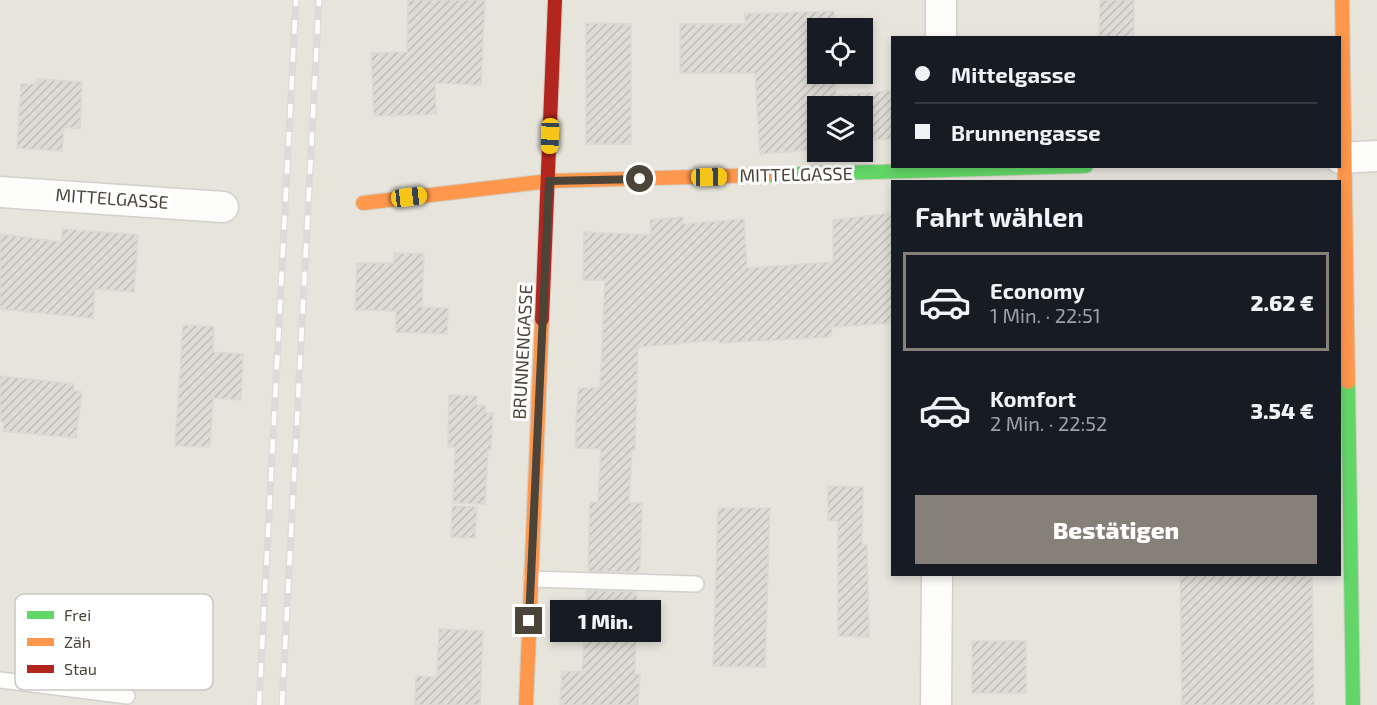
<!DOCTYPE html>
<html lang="de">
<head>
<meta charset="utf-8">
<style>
	body { margin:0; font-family:"Exo 2",sans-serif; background:#242831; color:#f1f3f6; height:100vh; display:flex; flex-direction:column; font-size:22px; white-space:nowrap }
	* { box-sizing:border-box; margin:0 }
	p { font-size:20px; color:#9ea1a6 }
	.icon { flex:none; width:33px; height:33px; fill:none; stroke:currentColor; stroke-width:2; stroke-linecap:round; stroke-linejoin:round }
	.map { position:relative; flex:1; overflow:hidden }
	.side { position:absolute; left:891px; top:180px; width:450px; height:396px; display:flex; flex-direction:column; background:#171b24; border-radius:0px; box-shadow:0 3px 9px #0003 }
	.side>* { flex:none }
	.guide { position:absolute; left:891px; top:36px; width:450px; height:132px; border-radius:0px; box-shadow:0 3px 9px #0003; display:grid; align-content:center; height:132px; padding:0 24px; background:#171b24 }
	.buttons { position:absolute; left:807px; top:18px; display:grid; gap:12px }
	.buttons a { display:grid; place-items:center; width:66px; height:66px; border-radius:0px; background:#171b24; box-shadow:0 3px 9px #0003; font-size:30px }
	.end { position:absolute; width:27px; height:27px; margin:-14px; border:8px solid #4b4439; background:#fff; box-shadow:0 0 0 3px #fff }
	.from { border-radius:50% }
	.bubble { position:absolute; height:42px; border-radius:0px; background:#171b24; box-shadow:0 3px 9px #0003; font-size:20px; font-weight:800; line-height:42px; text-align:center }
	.car { position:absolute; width:18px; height:36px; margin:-18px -9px; border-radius:8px; box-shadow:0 0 4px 2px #0007; background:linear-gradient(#f5c518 24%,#345 0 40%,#f5c518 0 76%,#345 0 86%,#f5c518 0) }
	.guide b { display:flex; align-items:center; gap:21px; height:57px; font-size:22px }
	.guide b+b { border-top:2px solid #363941 }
	.guide i { width:15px; height:15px; background:#f1f3f6 }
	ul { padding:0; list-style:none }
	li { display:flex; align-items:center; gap:18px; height:99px; margin:0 12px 9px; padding:0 12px; border:3px solid transparent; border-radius:0px }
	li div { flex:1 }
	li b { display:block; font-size:22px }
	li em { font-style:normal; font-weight:800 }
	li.selected { border-color:#868178 }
	li>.icon { width:54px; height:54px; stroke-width:1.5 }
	h2 { padding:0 24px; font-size:27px; line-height:72px }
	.button { display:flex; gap:12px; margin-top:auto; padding:12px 24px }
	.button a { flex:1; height:69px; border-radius:0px; background:#868178; color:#fff; font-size:24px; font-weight:800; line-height:69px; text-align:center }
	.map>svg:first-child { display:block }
</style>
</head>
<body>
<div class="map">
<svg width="1377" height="705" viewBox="0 0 1377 705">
	<defs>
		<pattern id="building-hatch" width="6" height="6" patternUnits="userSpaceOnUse" patternTransform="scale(1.5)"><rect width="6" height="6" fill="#dedbd6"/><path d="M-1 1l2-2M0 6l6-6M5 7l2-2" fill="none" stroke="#c0bdb8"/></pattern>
	</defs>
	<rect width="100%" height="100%" fill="#f4f2ee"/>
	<!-- residential -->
	<path fill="#e7e4dc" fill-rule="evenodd" d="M 0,0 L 1377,0 L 1377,705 L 0,705 ZM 818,28 L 862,28 L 862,74 L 818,74 ZM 892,38 L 1340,38 L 1340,166 L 892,166 ZM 818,106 L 862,106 L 862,152 L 818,152 ZM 892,182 L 1340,182 L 1340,574 L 892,574 Z"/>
	<!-- building -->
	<g fill="url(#building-hatch)" stroke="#dcd9d4" stroke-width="1.5">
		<polygon points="408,0 485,0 481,85 435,83 436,114 374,116 371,53 407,52"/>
		<polygon points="1100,0 1134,0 1134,38 1099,38"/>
		<polygon points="834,11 834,28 818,28 818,74 836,74 836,95 892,91 892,139 862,140 862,106 818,106 818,143 809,143 809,150 760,154 755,73 680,73 680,24 745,24 745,14"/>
		<polygon points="586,23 631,24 631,144 586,144"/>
		<polygon points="39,79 82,82 80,129 64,127 62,151 17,148 21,84 34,84"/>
		<polygon points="892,213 892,323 832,327 831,337 719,343 719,340 638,347 635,450 632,450 629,503 642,503 640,567 638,572 588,571 590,502 598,502 601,449 575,448 578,388 600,388 605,280 583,280 584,232 651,235 650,220 683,217 683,224 744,219 747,268 833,262 833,220"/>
		<polygon points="62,229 138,235 134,292 95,289 93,318 0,309 0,234 62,242"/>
		<polygon points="394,253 424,254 422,307 448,308 447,334 396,332 396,311 355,310 357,263 394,263"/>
		<polygon points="183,325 214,327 213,352 243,354 241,400 213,398 210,447 175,446"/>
		<polygon points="0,376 74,384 73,391 82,392 76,438 3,431 4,422 0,421"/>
		<polygon points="449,395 477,396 476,405 485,405 485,413 493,413 491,449 488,449 485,504 453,503 455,447 448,447"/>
		<polygon points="828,486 863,487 862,545 867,545 869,637 838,636 838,521 828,520"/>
		<polygon points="452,506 477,507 475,538 451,537"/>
		<polygon points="718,508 770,508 765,667 713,666"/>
		<polygon points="1180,574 1312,574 1314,705 1182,705"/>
		<polygon points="587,590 637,592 635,674 640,674 638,705 560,705 562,671 582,672"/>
		<polygon points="439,629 483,631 480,705 415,705 416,676 437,677"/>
		<rect x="972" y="641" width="54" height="52"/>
	</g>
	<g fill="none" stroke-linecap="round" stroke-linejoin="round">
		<!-- lane casing -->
		<g stroke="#d2d0cb" stroke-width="18">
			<g id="lane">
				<polyline points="531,579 696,584"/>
				<polyline points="0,680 127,696"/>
			</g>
		</g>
		<!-- street casing -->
		<g stroke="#d2d0cb" stroke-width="33">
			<g id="street">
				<polyline points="941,38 941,0"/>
				<polyline points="1340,158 1377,156"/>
				<polyline points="0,192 223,207"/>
				<polyline points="936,705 937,574"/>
			</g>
		</g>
		<!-- fast casing -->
		<g stroke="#d3cfc5" stroke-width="16">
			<g id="fast">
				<polyline points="766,175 1086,166"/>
				<polyline points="1348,382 1353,705"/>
			</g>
		</g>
		<!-- slow casing -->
		<g stroke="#d3cfc5" stroke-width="16">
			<g id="slow">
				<polyline points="1342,0 1348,382"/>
				<polyline points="363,203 549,181 766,175"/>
				<polyline points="526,705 542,319"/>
			</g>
		</g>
		<!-- jam casing -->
		<g stroke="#d3cfc5" stroke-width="16">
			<polyline id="jam" points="542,319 555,0"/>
		</g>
		<!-- lane -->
		<use href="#lane" stroke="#fdfdfc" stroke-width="15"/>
		<!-- street -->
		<use href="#street" stroke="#fdfdfc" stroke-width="30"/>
		<!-- fast -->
		<use href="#fast" stroke="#63d668" stroke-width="14"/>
		<!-- slow -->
		<use href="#slow" stroke="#ff974d" stroke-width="14"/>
		<!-- jam -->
		<use href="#jam" stroke="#b3261e" stroke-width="14"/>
		<!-- rail casing -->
		<g stroke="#dbdbda" stroke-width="7">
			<g id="rail">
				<polyline points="259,705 296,0"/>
				<polyline points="282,705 319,0"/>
			</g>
		</g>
		<!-- rail -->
		<use href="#rail" stroke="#fff" stroke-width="4.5" stroke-dasharray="14" stroke-linecap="butt"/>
	</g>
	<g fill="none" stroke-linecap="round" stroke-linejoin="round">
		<!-- route -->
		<polyline stroke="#4b4439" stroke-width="8" points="529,621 549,181 640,179"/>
	</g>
	<g text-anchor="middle" stroke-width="6" stroke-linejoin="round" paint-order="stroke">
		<!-- street labels -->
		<g font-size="18" fill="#4b4439" stroke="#fff">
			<text transform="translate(796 175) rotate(-1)" y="6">MITTELGASSE</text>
			<text transform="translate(112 199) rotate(4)" y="6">MITTELGASSE</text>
			<text transform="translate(523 352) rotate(-87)" y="6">BRUNNENGASSE</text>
		</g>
	</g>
	<!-- legend -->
	<rect x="15" y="594" width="198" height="96" rx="9" fill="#fff" stroke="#c9c7c4" stroke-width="1.5"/>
	<rect x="27" y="611" width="27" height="8" fill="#63d668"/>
	<rect x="27" y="638" width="27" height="8" fill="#ff974d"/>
	<rect x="27" y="665" width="27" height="8" fill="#b3261e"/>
	<g font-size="16" fill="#4b4439">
		<text x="64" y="621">Frei</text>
		<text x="64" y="648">Zäh</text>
		<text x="64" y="675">Stau</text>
	</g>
</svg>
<div class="buttons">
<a><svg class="icon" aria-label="locate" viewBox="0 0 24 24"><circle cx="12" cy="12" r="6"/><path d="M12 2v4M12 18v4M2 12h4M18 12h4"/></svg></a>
<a><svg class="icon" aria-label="layers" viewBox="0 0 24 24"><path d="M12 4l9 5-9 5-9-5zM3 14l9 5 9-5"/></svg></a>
</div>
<i class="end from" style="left:640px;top:179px"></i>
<i class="end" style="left:529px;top:621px"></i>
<div class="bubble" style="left:550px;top:600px;width:111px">1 Min.</div>
<i class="car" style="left:550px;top:136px;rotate:182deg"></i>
<i class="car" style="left:709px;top:177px;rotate:89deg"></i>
<i class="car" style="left:409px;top:197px;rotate:83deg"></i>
<div class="guide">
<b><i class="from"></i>Mittelgasse</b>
<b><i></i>Brunnengasse</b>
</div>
<section class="side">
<h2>Fahrt wählen</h2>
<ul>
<li class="selected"><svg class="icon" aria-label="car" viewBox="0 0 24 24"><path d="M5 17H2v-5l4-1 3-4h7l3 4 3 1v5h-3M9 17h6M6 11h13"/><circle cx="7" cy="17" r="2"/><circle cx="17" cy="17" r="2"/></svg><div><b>Economy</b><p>1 Min. · 22:51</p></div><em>2.62 €</em></li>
<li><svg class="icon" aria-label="car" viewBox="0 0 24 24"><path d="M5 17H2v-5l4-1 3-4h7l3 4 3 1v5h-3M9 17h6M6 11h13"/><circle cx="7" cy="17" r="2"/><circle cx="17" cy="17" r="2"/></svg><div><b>Komfort</b><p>2 Min. · 22:52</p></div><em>3.54 €</em></li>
</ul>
<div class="button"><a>Bestätigen</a></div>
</section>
</div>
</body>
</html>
